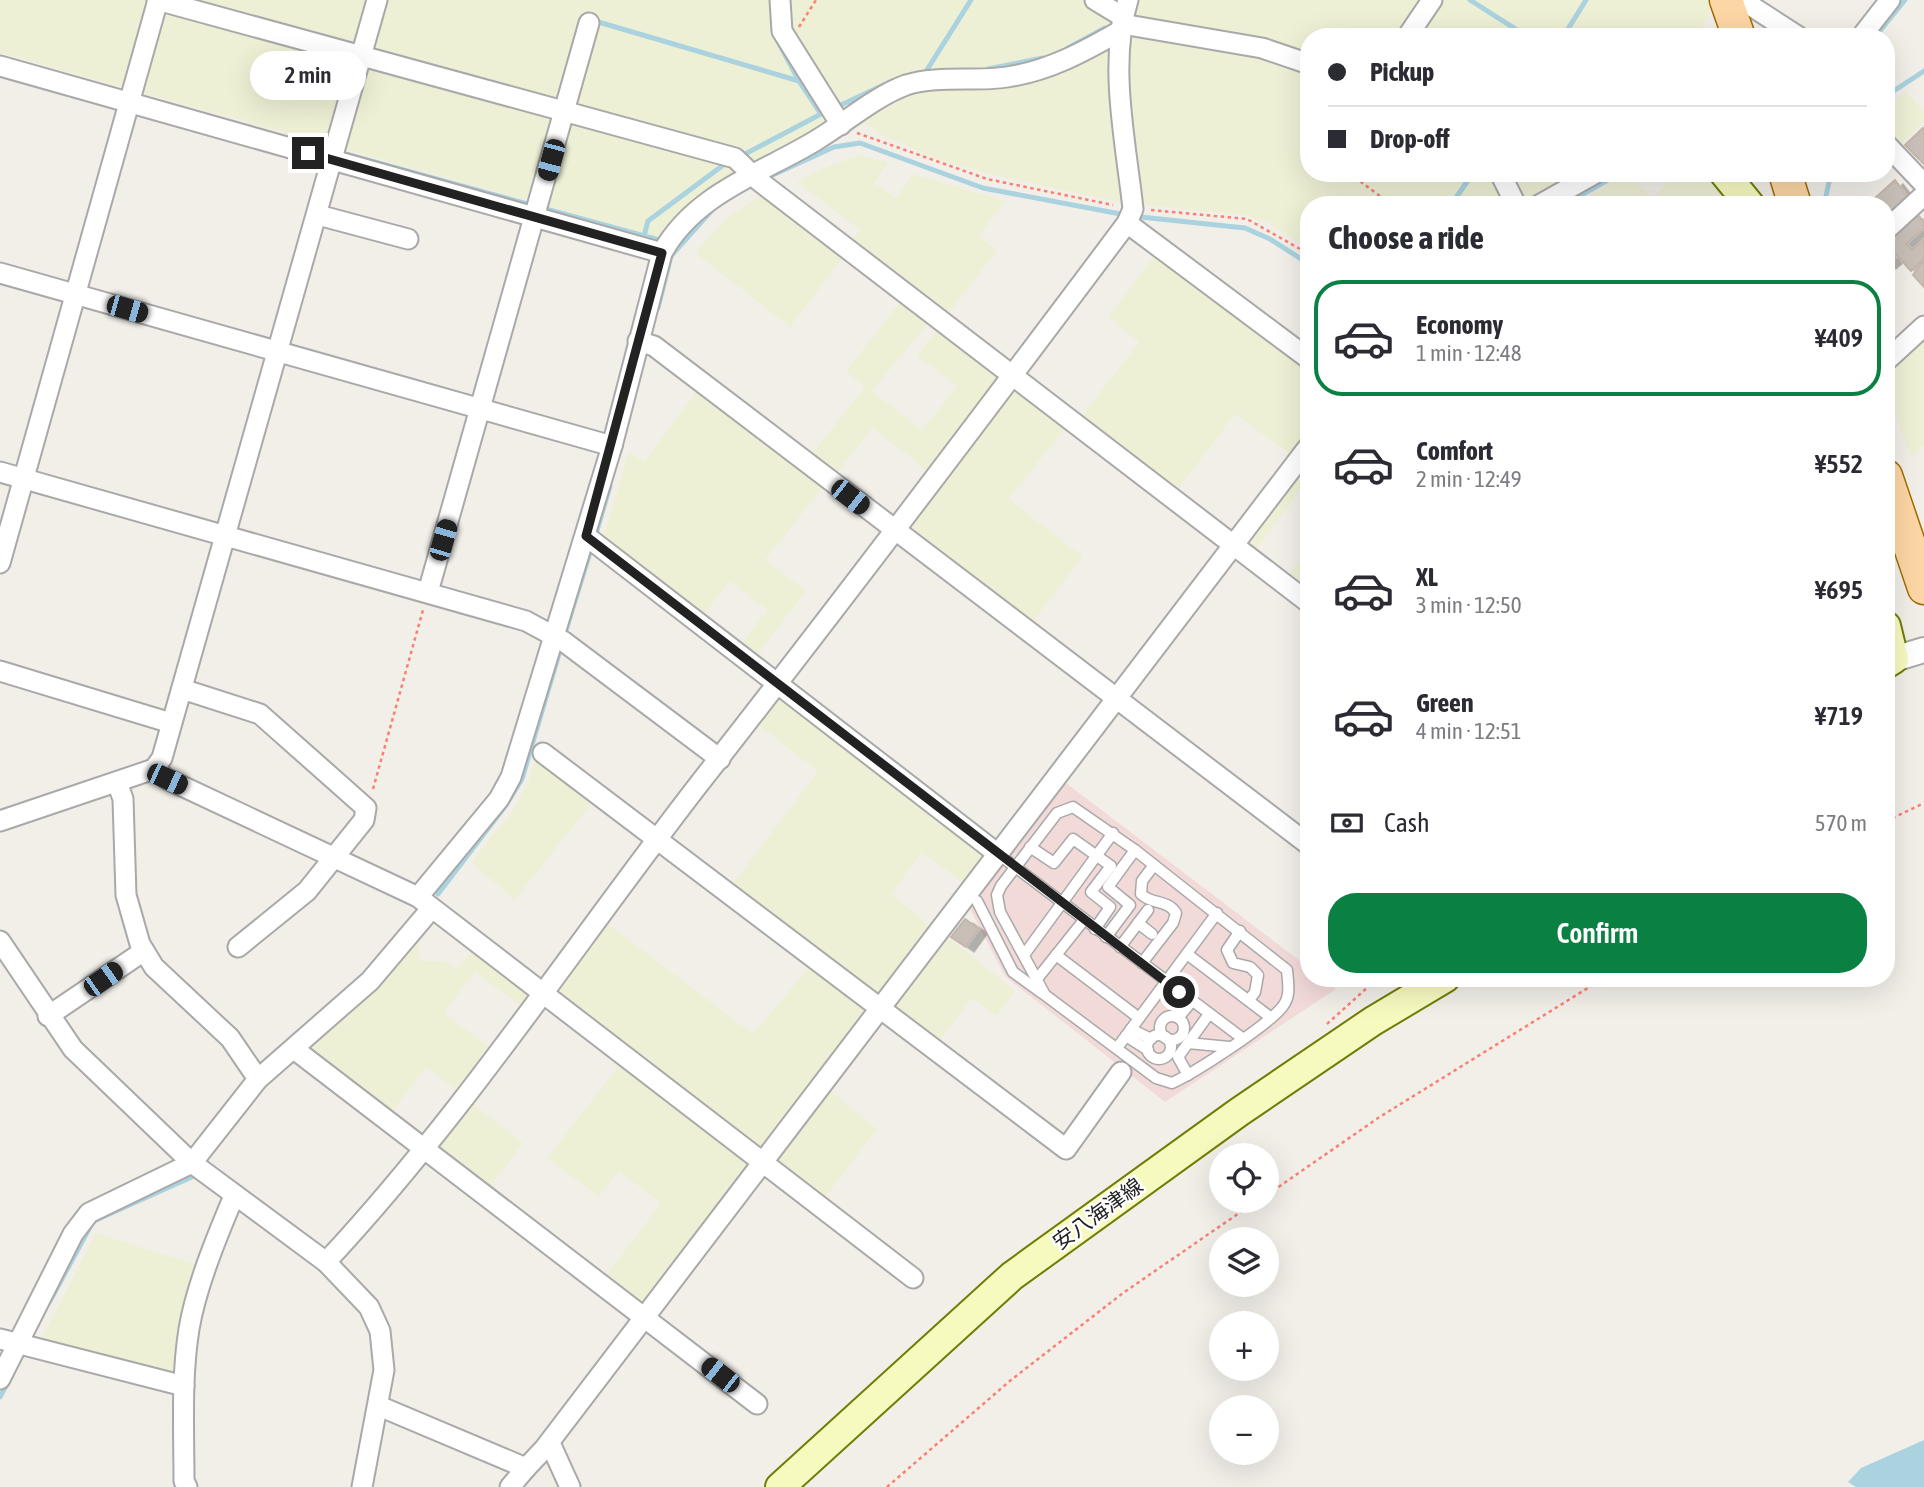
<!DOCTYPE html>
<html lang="en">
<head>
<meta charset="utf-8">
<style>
	body { margin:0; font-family:"Asap Condensed","Noto Sans JP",sans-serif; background:#f2f2f3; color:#2b2b33; height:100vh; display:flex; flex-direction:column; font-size:26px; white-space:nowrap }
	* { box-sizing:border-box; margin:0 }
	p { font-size:23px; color:#7c7c81 }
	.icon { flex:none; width:38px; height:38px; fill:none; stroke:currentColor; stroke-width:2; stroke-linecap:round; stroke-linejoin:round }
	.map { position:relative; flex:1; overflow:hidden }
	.details { position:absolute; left:1300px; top:196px; width:595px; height:791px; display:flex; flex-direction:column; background:#fff; border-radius:28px; box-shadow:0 7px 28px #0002 }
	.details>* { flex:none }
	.hud { position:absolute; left:1300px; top:28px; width:595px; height:154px; border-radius:28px; box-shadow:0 7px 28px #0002; display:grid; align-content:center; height:154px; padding:0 28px; background:#fff }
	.buttons { position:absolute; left:1209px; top:1143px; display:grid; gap:14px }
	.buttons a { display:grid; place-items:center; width:70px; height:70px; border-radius:50%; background:#fff; box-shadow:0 7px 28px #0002; font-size:35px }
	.end { position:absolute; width:32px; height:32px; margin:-16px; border:9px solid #222; background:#fff; box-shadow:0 0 0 4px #fff }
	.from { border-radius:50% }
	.bubble { position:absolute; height:49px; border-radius:24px; background:#fff; box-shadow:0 7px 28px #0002; font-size:23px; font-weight:600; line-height:49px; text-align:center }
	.car { position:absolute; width:21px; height:42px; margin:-21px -10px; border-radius:9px; box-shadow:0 0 5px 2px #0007; background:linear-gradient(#222 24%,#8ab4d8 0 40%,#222 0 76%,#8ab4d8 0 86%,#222 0) }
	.hud b { display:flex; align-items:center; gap:24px; height:66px; font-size:26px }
	.hud b+b { border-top:2px solid #e1e1e2 }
	.hud i { width:18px; height:18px; background:#2b2b33 }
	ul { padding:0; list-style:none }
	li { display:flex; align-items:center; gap:21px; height:116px; margin:0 14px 10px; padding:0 14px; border:4px solid transparent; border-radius:28px }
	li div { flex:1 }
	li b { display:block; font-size:26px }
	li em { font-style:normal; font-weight:600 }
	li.selected { border-color:#0b8043 }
	li>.icon { width:63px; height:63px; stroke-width:1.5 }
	h2 { padding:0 28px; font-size:32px; line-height:84px }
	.pay { display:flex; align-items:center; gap:18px; height:77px; padding:0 28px; font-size:26px }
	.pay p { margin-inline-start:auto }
	.button { display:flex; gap:14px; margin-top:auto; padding:14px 28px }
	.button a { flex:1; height:80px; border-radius:28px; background:#0b8043; color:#fff; font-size:28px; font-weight:600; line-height:80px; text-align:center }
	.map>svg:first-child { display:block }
</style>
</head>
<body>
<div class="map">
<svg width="1924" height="1487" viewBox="0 0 1924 1487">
	<defs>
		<filter id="shadow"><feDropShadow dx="8" dy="4.5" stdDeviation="0" flood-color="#0004"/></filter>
	</defs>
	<rect width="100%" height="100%" fill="#f2efe9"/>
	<!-- commercial -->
	<polygon fill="#f2dad9" points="1066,783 1309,968 1309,978 1322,978 1336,989 1165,1102 1005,976 970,909"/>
	<!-- farmland -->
	<g fill="#eef0d5">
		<polygon points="0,0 1709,0 1709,17 1697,37 1309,37 1309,173 1579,173 1521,205 1309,205 1309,249 1270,224 1245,215 1124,203 1002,177 938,160 880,134 850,113 734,177 662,238 0,53"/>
		<polygon points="1906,92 1924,111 1924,122 1898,146 1887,133 1887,107"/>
		<polygon points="860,155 888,162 874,183 896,198 913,174 1005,201 979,236 997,251 946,316 849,243 860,230 797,182 824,168"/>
		<polygon points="1675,173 1709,173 1736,205 1574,205 1626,175 1654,199"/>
		<polygon points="760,195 843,257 790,327 695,253 726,219"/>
		<polygon points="1155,255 1309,372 1309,431 1291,455 1235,414 1179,488 1082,416 1139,342 1108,317"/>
		<polygon points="901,301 928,323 872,391 922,430 958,386 917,356 939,328 1000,377 928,471 872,428 834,478 809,457 865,387 846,371"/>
		<polygon points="1924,336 1924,446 1911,457 1887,392 1887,370"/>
		<polygon points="1017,387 1067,426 1009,499 1083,557 1031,624 906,530"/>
		<polygon points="699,388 824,486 765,560 806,591 755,658 740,646 767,610 730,581 701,618 602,541 629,452 644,462"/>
		<polygon points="1309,456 1309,482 1307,480 1256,550 1244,541"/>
		<polygon points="1309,549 1309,589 1289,574"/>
		<polygon points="786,699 988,856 966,885 922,852 891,894 933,928 881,999 731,886 818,771 758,725 777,700"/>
		<polygon points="536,756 594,800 515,900 471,862 513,810 528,782"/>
		<polygon points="608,924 753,1034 812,964 868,1005 870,1014 766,1151 759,1151 558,999 556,991"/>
		<polygon points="418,936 420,961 445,961 456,970 474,949 528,990 528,998 521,1006 475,972 444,1013 489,1047 457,1090 426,1067 389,1116 306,1052 376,989"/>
		<polygon points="948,937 1015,991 997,1016 972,998 938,1043 897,1011 896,1004"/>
		<polygon points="621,1063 755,1163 644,1308 605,1277 661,1203 619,1171 598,1196 547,1158"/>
		<polygon points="829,1090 877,1129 823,1200 776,1164 777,1156"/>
		<polygon points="471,1102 523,1143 488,1190 443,1156 440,1143"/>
		<polygon points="96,1233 203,1267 178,1378 39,1343"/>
	</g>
	<!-- water -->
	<polygon fill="#aad3df" points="1924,1440 1924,1487 1856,1487 1848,1482 1861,1468"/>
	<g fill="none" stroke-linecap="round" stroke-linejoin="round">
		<!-- stream -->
		<g stroke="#aad3df" stroke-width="5">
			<polyline points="1470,0 1528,37"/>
			<polyline points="595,21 799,81 774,34"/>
			<polyline points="1563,37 1586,0"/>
			<polyline points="1875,37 1905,0"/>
			<polyline points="1068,48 1105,28"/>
			<polyline points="988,69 1043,58"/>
			<polyline points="922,74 925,73 971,0"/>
			<polyline points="1886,96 1924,71"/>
			<polyline points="841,105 892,81"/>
			<polyline points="338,152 663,241"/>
			<polyline points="745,154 821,114 799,81"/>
			<polyline points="1851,173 1857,179"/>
			<polyline points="764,179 834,147 860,143 983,188 1131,216 1245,228 1270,239 1309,264"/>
			<polyline points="1589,200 1595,205"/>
			<polyline points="1451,205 1473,173"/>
			<polyline points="1564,205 1620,173"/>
			<polyline points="1824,205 1831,173"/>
			<polyline points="644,236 648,221 722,166"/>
			<polyline points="658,308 671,256 713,209"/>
			<polyline points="595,537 610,486"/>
			<polyline points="564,637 592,546"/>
			<polyline points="438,894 506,805 522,779 561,647"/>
			<polyline points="96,1220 194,1176"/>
			<polyline points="50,1301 90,1227"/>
			<polyline points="0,1397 8,1382"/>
		</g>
	</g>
	<!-- building -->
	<g fill="#c7bfb8" stroke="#c4b6ab" stroke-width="2" filter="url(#shadow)">
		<polygon points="1923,128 1924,129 1924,164 1905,145"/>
		<polygon points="1895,180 1910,200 1892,217 1886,211 1886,205 1881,205 1875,198"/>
		<polygon points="1917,214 1924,222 1924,228 1906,244 1912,250 1924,239 1924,259 1911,271 1886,243"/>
		<polygon points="1886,249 1895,258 1888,264 1886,262"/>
		<polygon points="1924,260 1924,287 1913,275"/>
		<polygon points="965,919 979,929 966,947 951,937"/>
	</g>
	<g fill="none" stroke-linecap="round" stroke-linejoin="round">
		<!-- service casing -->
		<g stroke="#a9a9a9" stroke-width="13">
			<g id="service">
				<path d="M 1073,807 L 1135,850 L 1287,970 C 1288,982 1291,996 1283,1006 C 1269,1025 1194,1073 1172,1083 L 1156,1078 L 1045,995 L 1000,912 L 997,895 L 1001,886 L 1057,813 Z"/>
				<polyline points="1030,847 1054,863 1073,839 1111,866 1091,892 1110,907 1095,929"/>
				<polyline points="998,854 1242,1038"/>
				<polyline points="977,901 1013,972 1042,993"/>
				<polyline points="1138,923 1152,934"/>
				<polyline points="1240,931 1227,950 1233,963 1250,967 1258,975 1255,992 1249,1000"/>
				<polyline points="1106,937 1130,905 1108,887 1135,850"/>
				<polyline points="1120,947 1148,910"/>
				<polyline points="1187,954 1270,1017"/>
				<polyline points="1024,955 1113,833"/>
				<polyline points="1056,955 1139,1018"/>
				<path d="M 1142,963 L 1173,923 L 1176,913 C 1167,899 1152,905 1141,894 L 1142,881 L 1154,865"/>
				<polyline points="1037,979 1084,920"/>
				<circle cx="1172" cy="1028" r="12"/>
				<polyline points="1178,1018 1192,1001"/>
				<polyline points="1131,1029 1151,1039"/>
				<circle cx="1159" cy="1047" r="12"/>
				<polyline points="1126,1036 1148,1050"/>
				<polyline points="1188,1043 1229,1047"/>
				<polyline points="1117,1048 1217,913"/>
				<polyline points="1188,1075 1178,1057 1209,1014"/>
			</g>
		</g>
		<!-- minor casing -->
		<g stroke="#a9a9a9" stroke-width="23">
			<g id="minor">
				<polyline points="157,0 735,158 759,181 1309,603"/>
				<polyline points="780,0 782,31 841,125"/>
				<polyline points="1095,0 1123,17"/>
				<polyline points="1742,0 1799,37"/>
				<polyline points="1122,24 1262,48 1309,64"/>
				<polyline points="1407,37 1432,0"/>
				<polyline points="1861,37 1890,0"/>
				<polyline points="0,66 662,253"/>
				<polyline points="1886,144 1924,184"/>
				<polyline points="1500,173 1516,205"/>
				<polyline points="1539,205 1596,173"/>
				<polyline points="318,215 408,239"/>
				<polyline points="1127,223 1309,359"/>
				<polyline points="1886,230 1924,195"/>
				<polyline points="0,273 612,446"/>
				<polyline points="638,341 654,346 1309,845"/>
				<polyline points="1886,361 1924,326"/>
				<polyline points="0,472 526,621 563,641 720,759"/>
				<polyline points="586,536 998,854"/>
				<polyline points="0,563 158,0"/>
				<polyline points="428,592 589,23"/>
				<polyline points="0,671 171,723"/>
				<polyline points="182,689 260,714 366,808 364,820 307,891 238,947"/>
				<polyline points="543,753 1066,1149 1121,1072"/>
				<polyline points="154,769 167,779 418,897 913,1278"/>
				<polyline points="0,821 154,769 162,758 377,0"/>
				<path d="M 418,897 L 499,799 L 511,777 L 612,446 L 662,253 C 694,194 762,173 815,141 C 845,123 874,97 906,85 C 937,75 976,82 1007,77 C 1049,71 1085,51 1120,31"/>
				<polyline points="0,941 73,1049 192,1163 326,1262 369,1307 380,1331 384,1370 362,1487"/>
				<polyline points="48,1016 144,951"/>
				<polyline points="294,1049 757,1404"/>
				<polyline points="258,1079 370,981 431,909"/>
				<path d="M 326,1262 C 464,1114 575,944 699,784 C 844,599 986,411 1127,223 L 1133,209 C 1126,143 1108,64 1128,0"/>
				<polyline points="0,1339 184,1386"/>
				<polyline points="0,1379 73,1234 89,1213 192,1163 258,1079 230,1038 154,967 140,944 126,895 123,799 117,782"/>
				<polyline points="379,1406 526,1468 544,1449 1309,446"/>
				<polyline points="550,1443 570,1487"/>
				<path d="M 187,1487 L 184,1481 C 184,1431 181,1379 189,1329 C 196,1287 217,1236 234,1196"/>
				<polyline points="510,1487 526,1468"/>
			</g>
		</g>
		<!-- tertiary casing -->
		<g stroke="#a9a9a9" stroke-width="28">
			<polyline id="tertiary" points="1894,659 1924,650"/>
		</g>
		<!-- secondary casing -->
		<g stroke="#707d05" stroke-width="32">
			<g id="secondary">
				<polyline points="1724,173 1750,205"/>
				<polyline points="1886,626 1894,659 1886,664"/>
				<polyline points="780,1487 1012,1276 1239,1112 1373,1021 1445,978"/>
			</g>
		</g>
		<!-- primary casing -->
		<g stroke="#a06b00" stroke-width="35">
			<g id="primary">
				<polyline points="1726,0 1739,37"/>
				<polyline points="1785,173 1795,205"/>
				<polyline points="1886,476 1924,588"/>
			</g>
		</g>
		<!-- path -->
		<g stroke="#fa8072" stroke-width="2.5" stroke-dasharray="3.5 3.5" stroke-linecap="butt">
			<polyline points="799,27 816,0"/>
			<polyline points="857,133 987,179 1113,205"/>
			<polyline points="1349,173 1392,205"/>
			<polyline points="1151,210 1247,219 1309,254"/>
			<polyline points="373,789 423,610"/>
			<polyline points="1886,821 1924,803"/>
			<polyline points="1327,1024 1378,978"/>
			<polyline points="1267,1195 1378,1118 1604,978"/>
			<polyline points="887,1487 1011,1380 1123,1293 1258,1200"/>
		</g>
		<!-- service -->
		<use href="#service" stroke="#fff" stroke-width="10"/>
		<!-- minor -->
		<use href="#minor" stroke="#fff" stroke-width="19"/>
		<!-- tertiary -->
		<use href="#tertiary" stroke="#fff" stroke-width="24"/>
		<!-- secondary -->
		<use href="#secondary" stroke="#f7fabf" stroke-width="28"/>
		<!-- primary -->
		<use href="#primary" stroke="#fcd6a4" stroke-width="32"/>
	</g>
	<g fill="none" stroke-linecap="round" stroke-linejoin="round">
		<!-- route -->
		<polyline stroke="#222" stroke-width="9" points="308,153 662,253 586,536 1179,992"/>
	</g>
	<g text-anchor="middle" stroke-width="5" stroke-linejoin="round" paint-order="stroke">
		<!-- street labels -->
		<g font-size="21" fill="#222" stroke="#fff">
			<text transform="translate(1098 1214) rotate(-36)" y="7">安八海津線</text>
		</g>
	</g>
</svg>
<div class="buttons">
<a><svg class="icon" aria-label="locate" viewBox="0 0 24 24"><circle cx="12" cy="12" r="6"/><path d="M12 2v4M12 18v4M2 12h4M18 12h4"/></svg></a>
<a><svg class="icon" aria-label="layers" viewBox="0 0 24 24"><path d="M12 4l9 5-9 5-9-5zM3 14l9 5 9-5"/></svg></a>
<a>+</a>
<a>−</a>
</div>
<i class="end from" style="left:1179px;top:992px"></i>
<i class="end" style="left:308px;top:153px"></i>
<div class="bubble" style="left:250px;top:51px;width:116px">2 min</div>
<i class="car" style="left:551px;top:160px;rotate:195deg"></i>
<i class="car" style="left:127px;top:309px;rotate:106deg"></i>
<i class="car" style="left:850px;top:497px;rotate:128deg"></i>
<i class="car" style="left:443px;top:540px;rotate:16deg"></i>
<i class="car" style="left:167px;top:779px;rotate:115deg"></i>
<i class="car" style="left:103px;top:979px;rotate:55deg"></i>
<i class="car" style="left:720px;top:1375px;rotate:308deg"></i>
<div class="hud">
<b><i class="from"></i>Pickup</b>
<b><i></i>Drop-off</b>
</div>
<section class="details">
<h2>Choose a ride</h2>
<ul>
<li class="selected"><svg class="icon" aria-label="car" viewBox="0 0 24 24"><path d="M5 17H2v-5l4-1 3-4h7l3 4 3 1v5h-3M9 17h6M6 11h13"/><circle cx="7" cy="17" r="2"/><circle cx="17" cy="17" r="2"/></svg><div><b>Economy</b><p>1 min · 12:48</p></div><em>¥409</em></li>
<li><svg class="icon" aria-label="car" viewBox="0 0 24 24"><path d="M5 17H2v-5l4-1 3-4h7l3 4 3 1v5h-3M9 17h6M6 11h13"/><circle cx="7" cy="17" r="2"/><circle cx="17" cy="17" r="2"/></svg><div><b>Comfort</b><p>2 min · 12:49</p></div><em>¥552</em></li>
<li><svg class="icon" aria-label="car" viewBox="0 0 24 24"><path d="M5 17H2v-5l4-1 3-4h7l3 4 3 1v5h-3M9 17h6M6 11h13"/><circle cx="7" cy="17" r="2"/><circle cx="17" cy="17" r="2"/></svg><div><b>XL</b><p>3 min · 12:50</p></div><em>¥695</em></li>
<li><svg class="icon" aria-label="car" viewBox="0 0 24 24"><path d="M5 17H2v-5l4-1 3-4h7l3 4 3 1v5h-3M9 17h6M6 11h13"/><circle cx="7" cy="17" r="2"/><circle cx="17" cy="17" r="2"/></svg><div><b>Green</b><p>4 min · 12:51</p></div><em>¥719</em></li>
</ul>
<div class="pay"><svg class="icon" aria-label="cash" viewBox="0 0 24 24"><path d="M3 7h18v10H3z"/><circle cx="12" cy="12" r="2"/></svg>Cash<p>570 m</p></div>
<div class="button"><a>Confirm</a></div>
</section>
</div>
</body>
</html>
